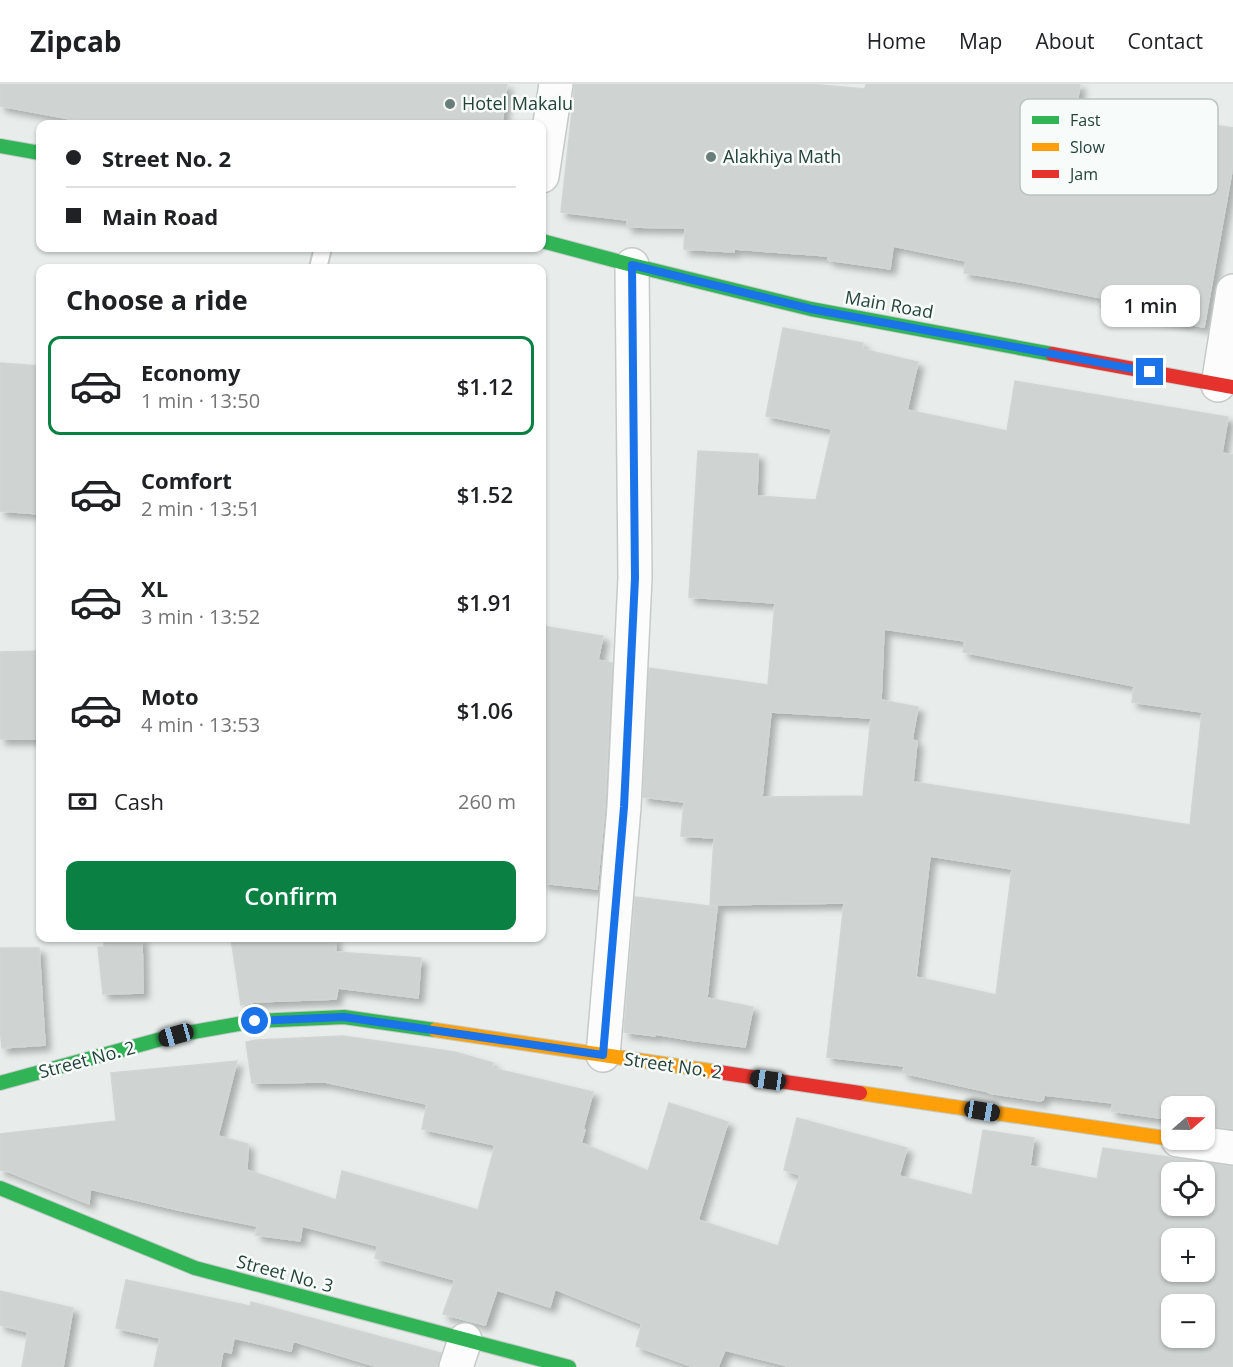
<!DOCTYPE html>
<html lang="en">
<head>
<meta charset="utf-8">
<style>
	body { margin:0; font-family:"Open Sans",sans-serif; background:#f2f2f2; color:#202124; height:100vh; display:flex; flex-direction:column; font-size:22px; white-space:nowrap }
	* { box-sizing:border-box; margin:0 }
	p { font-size:20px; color:#757577 }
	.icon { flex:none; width:33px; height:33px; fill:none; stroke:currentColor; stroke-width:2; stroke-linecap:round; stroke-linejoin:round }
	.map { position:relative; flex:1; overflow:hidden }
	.sheet { position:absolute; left:36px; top:180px; width:510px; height:678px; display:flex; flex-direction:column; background:#fff; border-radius:12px; box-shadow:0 2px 4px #0004 }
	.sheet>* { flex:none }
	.hud { position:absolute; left:36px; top:36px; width:510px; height:132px; border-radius:12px; box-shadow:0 2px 4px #0004; display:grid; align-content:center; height:132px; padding:0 30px; background:#fff }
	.needle { width:39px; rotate:70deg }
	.buttons { position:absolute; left:1161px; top:1012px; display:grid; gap:12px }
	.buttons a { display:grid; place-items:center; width:54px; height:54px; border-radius:12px; background:#fff; box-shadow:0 2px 4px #0004; font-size:30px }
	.end { position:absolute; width:27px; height:27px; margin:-14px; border:8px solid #1a73e8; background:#fff; box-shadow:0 0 0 3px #fff }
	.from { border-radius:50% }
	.bubble { position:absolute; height:42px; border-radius:12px; background:#fff; box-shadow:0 2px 4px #0004; font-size:20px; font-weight:600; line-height:42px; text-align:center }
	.car { position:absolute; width:18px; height:36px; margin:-18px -9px; border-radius:8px; box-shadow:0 0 4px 2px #0007; background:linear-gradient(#222 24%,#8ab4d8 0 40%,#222 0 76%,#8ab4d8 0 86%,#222 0) }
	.hud b { display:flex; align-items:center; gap:21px; height:57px; font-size:22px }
	.hud b+b { border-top:2px solid #e0e0e0 }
	.hud i { width:15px; height:15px; background:#202124 }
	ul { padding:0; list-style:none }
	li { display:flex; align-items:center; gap:18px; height:99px; margin:0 12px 9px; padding:0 18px; border:3px solid transparent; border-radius:12px }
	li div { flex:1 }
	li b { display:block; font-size:22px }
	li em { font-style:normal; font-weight:600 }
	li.active { border-color:#0b8043 }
	li>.icon { width:54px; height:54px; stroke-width:1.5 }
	h2 { padding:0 30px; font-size:27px; line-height:72px }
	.pay { display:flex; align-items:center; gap:15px; height:66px; padding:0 30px; font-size:22px }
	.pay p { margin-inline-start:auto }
	.primary-button { display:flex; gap:12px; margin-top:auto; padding:12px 30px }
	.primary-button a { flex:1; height:69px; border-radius:12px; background:#0b8043; color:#fff; font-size:24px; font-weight:600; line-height:69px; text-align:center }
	header { display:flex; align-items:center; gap:36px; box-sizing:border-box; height:84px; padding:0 30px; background:#fff; border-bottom:2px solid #e0e0e0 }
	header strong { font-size:28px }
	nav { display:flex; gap:33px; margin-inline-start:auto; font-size:21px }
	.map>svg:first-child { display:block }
</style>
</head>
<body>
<header>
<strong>Zipcab</strong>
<nav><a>Home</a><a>Map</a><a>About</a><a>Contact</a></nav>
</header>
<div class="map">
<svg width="1233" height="1283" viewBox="0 0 1233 1283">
	<defs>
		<filter id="shadow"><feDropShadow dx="5.5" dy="5.5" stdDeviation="3" flood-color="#0004"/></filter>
	</defs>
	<rect width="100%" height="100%" fill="#e8edeb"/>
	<!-- building -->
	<g fill="#cfd4d2" stroke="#d1d6d4" stroke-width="1.5" fill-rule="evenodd" filter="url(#shadow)">
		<polygon points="0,0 507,0 502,40 97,40 0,22"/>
		<polygon points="575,0 810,0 865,5 866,0 1080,0 1077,20 1187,42 1188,37 1233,44 1233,81 1204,243 1100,223 1102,214 1021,198 964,189 966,177 893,162 890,185 828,176 828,172 734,165 734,168 684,165 685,144 627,143 627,136 561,128"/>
		<path d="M 783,244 L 863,259 L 862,265 L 918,278 L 907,326 L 1007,347 L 1015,297 L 1228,333 L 1222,369 L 1233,371 L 1233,1045 L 1204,1041 L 1204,1023 L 1172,1023 L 1172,1036 L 1111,1027 L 1113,1019 L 1044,1011 L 1043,1016 L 1040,1017 L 989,1009 L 989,1008 L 903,989 L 904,982 L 827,973 L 844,819 L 710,821 L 714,754 L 681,752 L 684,718 L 643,713 L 649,584 L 768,601 L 775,519 L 689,513 L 698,367 L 758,370 L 757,412 L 816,416 L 832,345 L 766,332 ZM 884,545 L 965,557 L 963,568 L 1134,602 L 1132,618 L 1202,628 L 1190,741 L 913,698 L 917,657 L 912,656 L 918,623 L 881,616 ZM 771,628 L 871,634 L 863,712 L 762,713 ZM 930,772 L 1012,785 L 996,911 L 916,893 Z"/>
		<polygon points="0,279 40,282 40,430 0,427"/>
		<polygon points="542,542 603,552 598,576 612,579 605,722 597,805 542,799 542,753 546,721 542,721"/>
		<polygon points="40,567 40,655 0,655 0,568"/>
		<polygon points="635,813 717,823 707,914 753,923 745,963 690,956 655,950 655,952 624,948"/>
		<polygon points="104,854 142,854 143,909 103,910 98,863 104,863"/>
		<polygon points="231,854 335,854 336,868 421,874 418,914 338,904 336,915 254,918 241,921"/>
		<polygon points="0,864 39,864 45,961 2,964 0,944"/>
		<path d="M 343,952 L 455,968 L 493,979 L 492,984 L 593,1008 L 583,1045 L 585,1046 L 581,1059 L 648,1087 L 669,1019 L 728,1038 L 698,1136 L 778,1162 L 800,1091 L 784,1086 L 797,1034 L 907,1064 L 899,1092 L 972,1111 L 983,1046 L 1034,1054 L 1030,1082 L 1097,1095 L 1103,1064 L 1233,1082 L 1233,1283 L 792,1283 L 725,1266 L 718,1283 L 694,1283 L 636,1262 L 642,1240 L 555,1205 L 550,1223 L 497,1206 L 485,1241 L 443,1230 L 455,1196 L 375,1174 L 378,1162 L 302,1142 L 300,1157 L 256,1151 L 257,1142 L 178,1126 L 90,1105 L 89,1120 L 7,1087 L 0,1086 L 0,1050 L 116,1037 L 111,989 L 237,977 L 218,1052 L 248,1060 L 247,1086 L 336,1116 L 342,1087 L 478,1126 L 495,1061 L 422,1045 L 427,1020 L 325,998 L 252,999 L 246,958 L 257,956 ZM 1172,1089 L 1204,1089 L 1204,1122 L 1172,1122 ZM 1172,1155 L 1204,1155 L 1204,1188 L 1172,1188 ZM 1172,1221 L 1204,1221 L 1204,1254 L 1172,1254 Z"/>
		<polygon points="126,1196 250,1222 251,1218 441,1269 438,1283 378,1283 293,1257 291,1267 234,1254 231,1269 223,1267 220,1283 154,1283 160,1254 116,1244"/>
		<polygon points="0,1207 73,1224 63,1283 22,1283 28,1248 0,1241"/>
	</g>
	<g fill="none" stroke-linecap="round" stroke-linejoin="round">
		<!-- lane casing -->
		<g stroke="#c5cac8" stroke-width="20">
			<polyline id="lane" points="318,184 323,164"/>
		</g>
		<!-- street casing -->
		<g stroke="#c5cac8" stroke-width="36">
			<g id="street">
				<polyline points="542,92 556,0"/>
				<polyline points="1218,301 1233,207"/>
				<polyline points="603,971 624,723 635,494 632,181"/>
				<polyline points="1178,1056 1233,1064"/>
				<polyline points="456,1283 465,1256"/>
			</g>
		</g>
		<!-- fast casing -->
		<g stroke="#c3cbc8" stroke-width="16">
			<g id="fast">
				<polyline points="0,62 40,69"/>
				<polyline points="542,157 632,181 811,225 1052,270"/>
				<polyline points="0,999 176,951 255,937 344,933 435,946"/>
				<polyline points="0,1104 195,1184 569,1283"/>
			</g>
		</g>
		<!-- slow casing -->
		<g stroke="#c3cbc8" stroke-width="16">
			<g id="slow">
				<polyline points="435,946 718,988"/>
				<polyline points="860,1009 1172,1055"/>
			</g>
		</g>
		<!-- jam casing -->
		<g stroke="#c3cbc8" stroke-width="16">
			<g id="jam">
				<polyline points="1052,270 1233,303"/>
				<polyline points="718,988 860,1009"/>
			</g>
		</g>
		<!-- lane -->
		<use href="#lane" stroke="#fcfcfc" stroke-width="16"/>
		<!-- street -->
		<use href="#street" stroke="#fcfcfc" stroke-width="33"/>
		<!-- fast -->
		<use href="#fast" stroke="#30b455" stroke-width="14"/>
		<!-- slow -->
		<use href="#slow" stroke="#ff9f0a" stroke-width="14"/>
		<!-- jam -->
		<use href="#jam" stroke="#e5322d" stroke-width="14"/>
	</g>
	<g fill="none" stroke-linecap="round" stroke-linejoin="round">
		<!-- route -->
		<polyline stroke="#1a73e8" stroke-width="8" points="255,937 344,933 603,971 624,723 635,494 632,181 811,225 1150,288"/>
	</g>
	<!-- markers -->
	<g fill="#697e78" stroke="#f7fbf9" stroke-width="2">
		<circle cx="450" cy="20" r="6"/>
		<circle cx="711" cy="73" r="6"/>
	</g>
	<g text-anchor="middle" stroke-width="5" stroke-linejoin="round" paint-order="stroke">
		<!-- poi labels -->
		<g font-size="18" fill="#24423a" stroke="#f7fbf9" text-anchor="start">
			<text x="462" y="26">Hotel Makalu</text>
			<text x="723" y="79">Alakhiya Math</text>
		</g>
		<!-- street labels -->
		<g font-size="18" fill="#24423a" stroke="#f7fbf9">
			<text transform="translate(889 221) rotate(10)" y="6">Main Road</text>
			<text transform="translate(87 976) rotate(-15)" y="6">Street No. 2</text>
			<text transform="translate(673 982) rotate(8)" y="6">Street No. 2</text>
			<text transform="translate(285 1190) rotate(15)" y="6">Street No. 3</text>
		</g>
	</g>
	<!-- legend -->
	<rect x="1020" y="15" width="198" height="96" rx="9" fill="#f7fbf9" stroke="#b8c4c0" stroke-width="1.5"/>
	<rect x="1032" y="32" width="27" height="8" fill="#30b455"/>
	<rect x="1032" y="59" width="27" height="8" fill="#ff9f0a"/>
	<rect x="1032" y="86" width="27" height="8" fill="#e5322d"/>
	<g font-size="16" fill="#24423a">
		<text x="1070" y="42">Fast</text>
		<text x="1070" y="69">Slow</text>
		<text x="1070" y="96">Jam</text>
	</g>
</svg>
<div class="buttons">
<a><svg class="needle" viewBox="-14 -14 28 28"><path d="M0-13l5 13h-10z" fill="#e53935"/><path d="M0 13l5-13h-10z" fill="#757577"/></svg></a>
<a><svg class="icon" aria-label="locate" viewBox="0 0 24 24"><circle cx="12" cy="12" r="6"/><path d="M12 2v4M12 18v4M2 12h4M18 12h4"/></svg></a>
<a>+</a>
<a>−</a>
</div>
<i class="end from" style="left:255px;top:937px"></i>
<i class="end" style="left:1150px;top:288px"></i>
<div class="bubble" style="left:1101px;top:201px;width:99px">1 min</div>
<i class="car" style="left:176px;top:951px;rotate:254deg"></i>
<i class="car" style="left:768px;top:996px;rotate:278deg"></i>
<i class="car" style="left:982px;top:1027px;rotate:99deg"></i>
<div class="hud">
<b><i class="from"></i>Street No. 2</b>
<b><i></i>Main Road</b>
</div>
<section class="sheet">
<h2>Choose a ride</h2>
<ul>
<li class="active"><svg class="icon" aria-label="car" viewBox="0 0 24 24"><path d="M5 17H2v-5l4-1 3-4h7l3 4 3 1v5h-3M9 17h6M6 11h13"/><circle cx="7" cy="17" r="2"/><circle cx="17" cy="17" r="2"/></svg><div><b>Economy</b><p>1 min · 13:50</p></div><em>$1.12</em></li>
<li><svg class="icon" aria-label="car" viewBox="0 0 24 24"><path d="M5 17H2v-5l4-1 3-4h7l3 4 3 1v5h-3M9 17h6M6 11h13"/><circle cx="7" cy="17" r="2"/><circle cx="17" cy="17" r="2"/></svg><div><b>Comfort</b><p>2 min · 13:51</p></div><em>$1.52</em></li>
<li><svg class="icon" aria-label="car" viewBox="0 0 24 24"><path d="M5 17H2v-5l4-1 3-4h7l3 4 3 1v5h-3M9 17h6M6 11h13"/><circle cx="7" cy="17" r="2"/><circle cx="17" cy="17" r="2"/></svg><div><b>XL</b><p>3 min · 13:52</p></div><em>$1.91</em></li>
<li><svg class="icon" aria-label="car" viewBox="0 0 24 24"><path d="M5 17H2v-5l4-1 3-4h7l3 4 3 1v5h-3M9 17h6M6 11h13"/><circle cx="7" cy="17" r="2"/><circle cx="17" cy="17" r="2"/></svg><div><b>Moto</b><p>4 min · 13:53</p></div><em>$1.06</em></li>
</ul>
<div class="pay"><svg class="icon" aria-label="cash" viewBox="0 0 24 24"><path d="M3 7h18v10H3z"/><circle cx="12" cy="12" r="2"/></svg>Cash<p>260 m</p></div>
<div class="primary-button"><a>Confirm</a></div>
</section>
</div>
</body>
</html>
